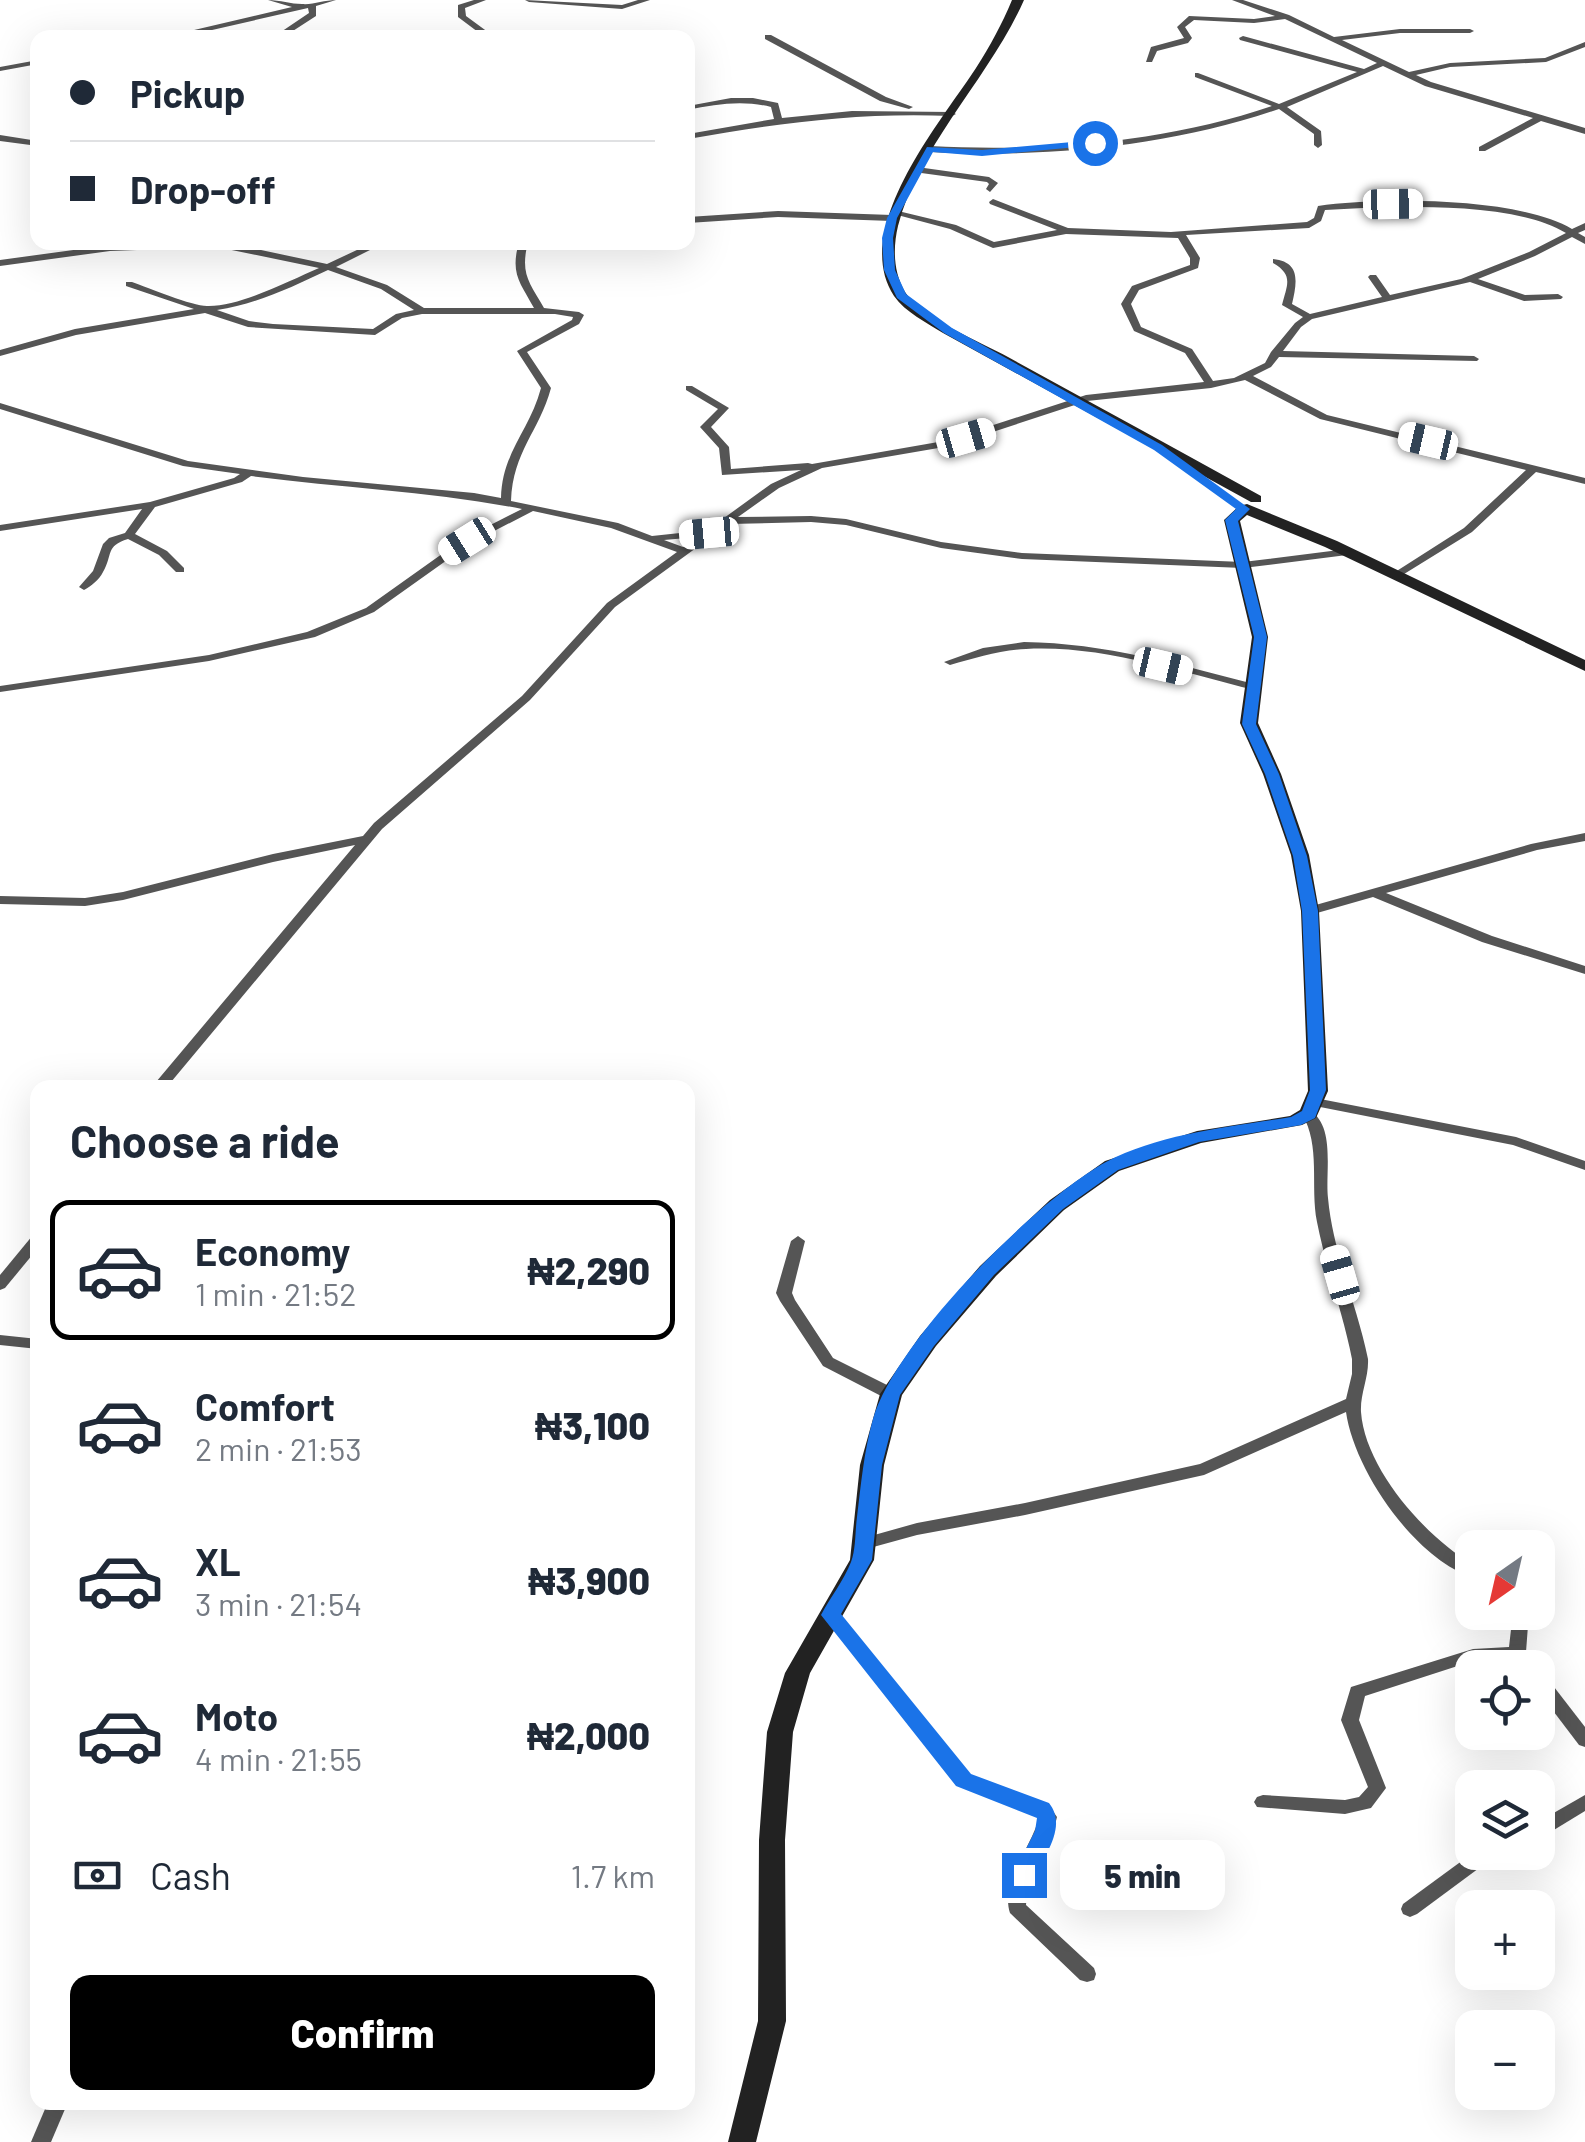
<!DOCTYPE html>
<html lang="en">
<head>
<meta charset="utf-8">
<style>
	body { margin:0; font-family:Barlow,sans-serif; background:#f6f6f7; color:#1f2937; height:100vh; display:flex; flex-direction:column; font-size:38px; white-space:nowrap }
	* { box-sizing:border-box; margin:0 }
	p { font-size:32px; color:#747a83 }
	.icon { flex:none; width:55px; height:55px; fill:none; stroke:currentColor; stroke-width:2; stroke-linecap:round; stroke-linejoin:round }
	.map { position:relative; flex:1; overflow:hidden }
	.sheet { position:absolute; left:30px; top:1080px; width:665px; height:1030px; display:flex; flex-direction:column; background:#fff; border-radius:20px; box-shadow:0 10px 40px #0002 }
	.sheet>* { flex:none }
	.top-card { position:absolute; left:30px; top:30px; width:665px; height:220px; border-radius:20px; box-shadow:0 10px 40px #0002; display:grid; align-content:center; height:220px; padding:0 40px; background:#fff }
	.needle { width:65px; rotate:214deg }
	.controls { position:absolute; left:1455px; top:1530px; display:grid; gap:20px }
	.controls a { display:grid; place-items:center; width:100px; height:100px; border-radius:20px; background:#fff; box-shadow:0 10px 40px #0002; font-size:50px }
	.end { position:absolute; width:45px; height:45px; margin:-22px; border:12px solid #1a73e8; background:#fff; box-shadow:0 0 0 5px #fff }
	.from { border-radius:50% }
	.bubble { position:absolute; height:70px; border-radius:20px; background:#fff; box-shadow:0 10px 40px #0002; font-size:32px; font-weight:800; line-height:70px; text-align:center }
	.car { position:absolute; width:30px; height:60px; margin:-30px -15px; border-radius:12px; box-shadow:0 0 8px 2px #0007; background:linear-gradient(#fff 24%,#345 0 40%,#fff 0 76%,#345 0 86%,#fff 0) }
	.top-card b { display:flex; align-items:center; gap:35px; height:95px; font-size:38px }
	.top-card b+b { border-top:2px solid #e0e1e3 }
	.top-card i { width:25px; height:25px; background:#1f2937 }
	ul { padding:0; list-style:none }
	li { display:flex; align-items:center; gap:30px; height:140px; margin:0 20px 15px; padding:0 20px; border:5px solid transparent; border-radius:20px }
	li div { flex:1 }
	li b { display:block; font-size:38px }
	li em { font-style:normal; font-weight:800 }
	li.selected { border-color:#000 }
	li>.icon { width:90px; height:90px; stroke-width:1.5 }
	h2 { padding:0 40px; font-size:45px; line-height:120px }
	.pay { display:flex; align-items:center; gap:25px; height:110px; padding:0 40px; font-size:38px }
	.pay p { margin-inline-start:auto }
	.button { display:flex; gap:20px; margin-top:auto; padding:20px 40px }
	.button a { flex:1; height:115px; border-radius:20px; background:#000; color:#fff; font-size:40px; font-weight:800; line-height:115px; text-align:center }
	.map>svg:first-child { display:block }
</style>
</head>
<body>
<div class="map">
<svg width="1585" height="2142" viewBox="0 0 1585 2142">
	<rect width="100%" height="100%" fill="#fff"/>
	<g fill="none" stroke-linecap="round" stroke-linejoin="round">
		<!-- street -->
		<g fill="#555" fill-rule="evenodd">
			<path d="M 268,0 C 280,0 291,4 302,4 C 313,5 324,0 336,0 L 316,6 L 316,16 L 282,38 L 272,38 L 309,13 L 308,8 L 177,38 L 160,38 L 292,7 Z"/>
			<polygon points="474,0 486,0 465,8 466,16 496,38 486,38 458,17 458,5"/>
			<polygon points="525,0 622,5 638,0 650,0 622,9 529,2"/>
			<path d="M 1232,0 L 1243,0 L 1289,15 L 1334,37 L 1400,29 L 1470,29 L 1474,31 L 1470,33 L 1400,33 L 1342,40 L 1409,72 L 1450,63 L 1545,58 L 1585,42 L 1585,47 L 1546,62 L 1450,67 L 1416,75 L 1431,82 L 1585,128 L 1585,134 L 1541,121 L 1485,151 L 1479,151 L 1479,147 L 1533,118 L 1425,86 L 1383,66 L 1287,107 L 1321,131 L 1322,145 L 1318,148 L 1314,145 L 1314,134 L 1279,109 C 1168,147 1046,158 930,152 L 926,149 L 930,146 C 1043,152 1163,143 1272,106 L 1195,77 L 1195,73 L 1198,73 L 1279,104 L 1357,72 L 1240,40 L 1239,38 L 1243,36 L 1364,69 L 1377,63 L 1285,19 L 1254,23 L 1194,20 L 1185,27 L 1192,38 L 1188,43 L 1157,51 L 1152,62 L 1146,62 L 1151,47 L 1184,38 L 1177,27 L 1189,16 L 1254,19 L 1275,16 Z"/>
			<polygon points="765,35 771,35 886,97 913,107 909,109 880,101 765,39"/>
			<polygon points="38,60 38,64 0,71 0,67"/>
			<path d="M 731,98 L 753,98 L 778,103 L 782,118 L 852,111 L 952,112 L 956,114 L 952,116 C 859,112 779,123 688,139 L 688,134 L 774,119 L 771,107 C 743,100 716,104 688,110 L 688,106 Z"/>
			<polygon points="0,135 38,141 38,146 0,141"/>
			<polygon points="917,167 989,177 998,183 990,192 986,189 989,184 987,182 914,172 914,168"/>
			<path d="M 993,199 L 1068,228 L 1171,232 L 1307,222 L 1314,218 L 1318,206 C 1379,197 1520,197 1572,229 L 1585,223 L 1585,230 L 1578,233 L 1585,237 L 1585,244 L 1572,237 L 1535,256 L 1478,279 L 1525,295 L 1558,294 L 1563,297 L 1561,299 L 1524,301 L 1470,282 L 1312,319 L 1301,327 L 1283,351 L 1474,356 L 1479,359 L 1477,361 L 1279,357 L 1271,367 L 1253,376 L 1327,415 L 1585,478 L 1585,484 L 1536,472 L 1472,532 L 1396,579 L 1391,576 L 1392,574 L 1464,528 L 1526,470 L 1320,419 L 1245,380 L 1211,388 L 1087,401 L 950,446 L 822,468 L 779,488 L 738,517 L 811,516 L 846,519 L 941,542 L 1022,553 L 1243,562 L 1347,549 L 1352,552 L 1347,555 L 1243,568 L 1022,559 L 941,548 L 846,525 L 811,522 L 729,524 L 615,607 L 530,700 L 382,829 L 166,1088 L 151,1088 L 355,845 L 273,862 L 123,900 L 85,906 L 0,904 L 0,896 L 85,898 L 123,892 L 273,854 L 363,836 L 374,823 L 522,696 L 607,603 L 677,552 L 611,528 L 533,511 L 471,543 L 374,612 L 315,637 L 209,661 L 0,692 L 0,686 L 209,655 L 307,632 L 366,608 L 463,539 L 522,509 C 433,491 341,488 251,476 L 242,482 L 155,507 L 135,534 L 167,551 L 184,568 L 184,572 L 176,572 L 159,555 L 128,539 C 105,546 113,555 103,572 C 99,580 91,586 84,590 L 79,587 L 93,571 L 103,544 L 109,538 L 125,533 L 142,509 L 0,531 L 0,525 L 150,502 L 234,478 L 240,474 L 183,466 L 0,409 L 0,403 L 188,461 L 303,477 L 474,493 L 501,498 C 502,452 530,430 541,388 L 517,351 L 572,320 L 573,317 L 555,314 L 422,314 L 402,318 L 375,335 L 248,327 L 205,313 L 76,335 L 0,356 L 0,350 L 75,329 L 194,309 L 126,286 L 126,282 L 132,282 C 149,288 192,306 207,306 C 239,307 289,281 319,268 L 217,247 L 110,251 L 0,266 L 0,260 L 110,245 L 223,242 L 327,264 L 374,242 L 386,242 L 336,267 L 387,285 L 424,308 L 534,308 C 520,282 510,274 519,242 L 528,242 C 520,274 529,282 544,308 L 579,312 L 584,315 L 579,324 L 527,352 L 551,388 C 539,432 513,451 511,501 L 618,523 L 652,536 L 708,530 L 718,522 L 719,519 L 724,518 L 771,484 L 801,470 L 722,475 L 719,448 L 700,427 L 718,409 L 686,390 L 686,386 L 692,386 L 729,408 L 711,427 L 729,447 L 731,469 L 808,463 L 812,464 L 944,441 L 1086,395 L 1204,382 L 1185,353 L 1134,331 L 1121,304 L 1132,286 L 1190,265 L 1190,258 L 1178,238 L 1066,234 L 993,248 L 950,229 L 890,213 L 894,210 L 956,225 L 994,242 L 1057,230 L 990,204 L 989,202 ZM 1382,207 C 1435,207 1519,205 1566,233 L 1529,252 L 1461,279 L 1390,295 L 1376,275 L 1370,275 L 1368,277 L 1382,297 L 1310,314 L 1292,304 C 1297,282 1301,262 1273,259 L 1273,263 C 1294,275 1287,285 1282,305 L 1303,317 L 1295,323 L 1271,352 L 1265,363 L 1234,378 L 1213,381 L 1192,349 L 1141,327 L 1131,304 L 1139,290 L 1198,268 L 1200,258 L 1186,235 L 1309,228 L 1321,221 L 1325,210 ZM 328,270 L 381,289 L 414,310 L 396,314 L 373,329 L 273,324 L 249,321 L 217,310 C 257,304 292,287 328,270 ZM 698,537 L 683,547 L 664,540 Z"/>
			<polygon points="778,211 892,215 896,218 892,221 778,217 688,223 688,217"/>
			<path d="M 1024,642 C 1105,643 1180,665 1258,685 L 1260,687 L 1254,690 C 1180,672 1103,645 1026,649 C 999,650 975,658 950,665 L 944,662 L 983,648 Z"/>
			<polygon points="1585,833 1585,841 1537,850 1386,893 1492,936 1585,966 1585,974 1482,942 1373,897 1310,915 1304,911 1305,908 1531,844"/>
			<polygon points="1315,1098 1516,1137 1585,1161 1585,1170 1513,1145 1310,1105 1308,1102 1310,1099"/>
			<path d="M 1309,1110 C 1336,1125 1325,1172 1328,1198 C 1333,1253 1357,1305 1368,1359 C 1369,1377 1360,1394 1361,1412 C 1365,1469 1426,1537 1472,1564 L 1472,1577 C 1415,1559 1354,1470 1346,1412 L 1204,1475 L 1025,1515 L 917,1535 L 866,1549 L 860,1547 L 858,1543 L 860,1539 L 917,1523 L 1025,1503 L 1200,1464 L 1346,1399 L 1352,1374 L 1352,1359 C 1343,1313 1326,1268 1317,1222 C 1310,1186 1321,1146 1302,1114 Z"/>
			<polygon points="38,1233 38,1248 5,1288 0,1290 0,1275 33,1235"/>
			<polygon points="798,1236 805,1241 792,1293 795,1300 833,1358 897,1390 899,1394 897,1398 885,1398 823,1366 780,1301 776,1293 791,1241"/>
			<polygon points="0,1335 38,1339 38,1349 0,1345"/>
			<path d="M 831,1609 L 837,1611 L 970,1775 L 1048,1804 L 1057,1817 C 1050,1848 1028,1873 1026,1905 L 1094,1968 L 1096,1974 L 1094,1980 L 1087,1982 L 1080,1980 L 1010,1913 C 1000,1882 1031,1848 1039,1818 L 1036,1814 L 958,1785 L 825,1619 L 823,1615 L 825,1611 Z"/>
			<polygon points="1513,1612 1529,1612 1526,1652 1536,1668 1518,1668 1512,1660 1473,1661 1365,1696 1359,1720 1386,1788 1371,1808 1345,1814 1257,1807 1254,1802 1257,1797 1263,1795 1345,1800 1359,1797 1368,1787 1341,1720 1351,1687 1473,1649 1509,1647"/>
			<polygon points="1538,1673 1544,1674 1585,1727 1585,1747 1579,1745 1538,1691"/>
			<polygon points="1585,1795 1585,1811 1544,1836 1538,1838 1538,1822"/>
			<polygon points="1474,1852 1497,1852 1494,1857 1417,1914 1410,1917 1403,1914 1401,1909 1403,1904"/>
			<polygon points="48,2102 68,2102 51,2142 31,2142"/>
		</g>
		<!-- secondary -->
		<g fill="#222" fill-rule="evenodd">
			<path d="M 1012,0 L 1024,0 C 990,77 919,145 898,226 C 893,247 893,272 905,292 C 921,318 981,342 1008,357 C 1092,403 1177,449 1261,496 L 1261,502 L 1251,502 L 943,333 C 927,323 905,312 894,296 C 850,229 940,123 976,68 C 990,46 1002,24 1012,0 Z"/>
			<polygon points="1247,504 1337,541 1585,660 1585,671 1325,547 1247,515 1240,521 1268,637 1258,723 1281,774 1309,855 1319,911 1328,1091 1316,1118 1302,1125 1201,1143 1119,1171 1064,1210 996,1276 936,1346 902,1395 884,1465 874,1560 810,1673 793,1732 785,1840 786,2021 756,2142 728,2142 758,2021 759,1840 767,1732 785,1673 850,1560 860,1465 880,1394 920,1336 980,1266 1050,1200 1105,1161 1197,1131 1290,1116 1300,1110 1308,1091 1301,911 1291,855 1263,774 1240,723 1252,637 1224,520 1239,506"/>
		</g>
	</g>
	<!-- route -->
	<path fill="#1a73e8" d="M 1095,140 L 1098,145 L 982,156 L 933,152 L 897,218 L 893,238 L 895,270 L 906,294 L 952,328 L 1162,445 L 1250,509 L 1238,521 L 1267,637 L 1256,724 L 1279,774 L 1307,856 L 1318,911 L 1326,1090 L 1315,1118 L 1301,1125 L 1199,1142 L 1118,1170 L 1063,1209 L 994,1275 L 934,1346 L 900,1395 L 882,1465 L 872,1560 L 841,1614 L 971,1774 L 1049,1803 C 1068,1827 1044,1857 1031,1881 L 1024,1884 L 1013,1875 L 1035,1831 L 1037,1818 L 956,1786 L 821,1615 C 830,1598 844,1580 851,1562 C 856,1549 855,1531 857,1517 C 861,1484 864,1451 873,1419 C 895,1342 1036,1200 1106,1162 C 1161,1133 1230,1127 1291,1117 L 1302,1111 L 1310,1090 L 1302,911 L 1293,856 L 1265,774 L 1242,724 L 1254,637 L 1225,520 L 1236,509 L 1154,450 L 944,333 L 897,298 L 884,270 L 882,238 L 887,218 L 927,147 L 982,150 Z"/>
</svg>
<div class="controls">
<a><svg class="needle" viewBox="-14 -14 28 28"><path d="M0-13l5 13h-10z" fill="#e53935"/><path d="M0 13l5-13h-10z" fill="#747a83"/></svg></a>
<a><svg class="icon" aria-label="locate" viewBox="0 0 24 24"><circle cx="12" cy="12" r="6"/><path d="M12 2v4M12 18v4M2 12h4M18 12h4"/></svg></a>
<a><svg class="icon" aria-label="layers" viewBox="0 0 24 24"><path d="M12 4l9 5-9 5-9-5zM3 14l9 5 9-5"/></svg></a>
<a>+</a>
<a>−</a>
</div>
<i class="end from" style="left:1095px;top:143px"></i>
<i class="end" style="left:1024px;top:1875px"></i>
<div class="bubble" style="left:1060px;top:1840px;width:165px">5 min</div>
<i class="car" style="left:1393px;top:204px;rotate:89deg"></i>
<i class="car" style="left:966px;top:438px;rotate:74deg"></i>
<i class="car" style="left:1428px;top:441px;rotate:283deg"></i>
<i class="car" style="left:709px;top:533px;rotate:265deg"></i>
<i class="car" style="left:467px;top:541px;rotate:238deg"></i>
<i class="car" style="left:1163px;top:666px;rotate:103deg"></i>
<i class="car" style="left:1340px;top:1275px;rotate:344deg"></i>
<div class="top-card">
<b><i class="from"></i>Pickup</b>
<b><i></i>Drop-off</b>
</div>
<section class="sheet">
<h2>Choose a ride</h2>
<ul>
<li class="selected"><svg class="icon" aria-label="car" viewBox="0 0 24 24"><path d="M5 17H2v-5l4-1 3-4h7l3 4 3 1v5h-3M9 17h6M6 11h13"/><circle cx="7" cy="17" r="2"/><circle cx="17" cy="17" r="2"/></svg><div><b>Economy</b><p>1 min · 21:52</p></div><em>₦2,290</em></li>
<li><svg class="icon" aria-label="car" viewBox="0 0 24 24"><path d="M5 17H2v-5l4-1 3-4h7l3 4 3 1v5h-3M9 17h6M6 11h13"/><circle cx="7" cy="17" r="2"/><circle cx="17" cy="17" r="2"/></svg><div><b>Comfort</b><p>2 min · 21:53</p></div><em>₦3,100</em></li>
<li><svg class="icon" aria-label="car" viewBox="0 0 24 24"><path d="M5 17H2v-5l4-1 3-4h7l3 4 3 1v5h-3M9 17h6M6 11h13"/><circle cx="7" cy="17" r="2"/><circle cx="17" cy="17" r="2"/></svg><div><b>XL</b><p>3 min · 21:54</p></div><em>₦3,900</em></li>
<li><svg class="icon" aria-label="car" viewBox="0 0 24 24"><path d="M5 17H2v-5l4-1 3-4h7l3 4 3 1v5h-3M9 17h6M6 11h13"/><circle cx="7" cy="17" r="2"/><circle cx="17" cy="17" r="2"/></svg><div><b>Moto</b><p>4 min · 21:55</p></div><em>₦2,000</em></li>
</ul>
<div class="pay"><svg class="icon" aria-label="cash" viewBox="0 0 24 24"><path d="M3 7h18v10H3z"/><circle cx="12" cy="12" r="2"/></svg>Cash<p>1.7 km</p></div>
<div class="button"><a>Confirm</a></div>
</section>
</div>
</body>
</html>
